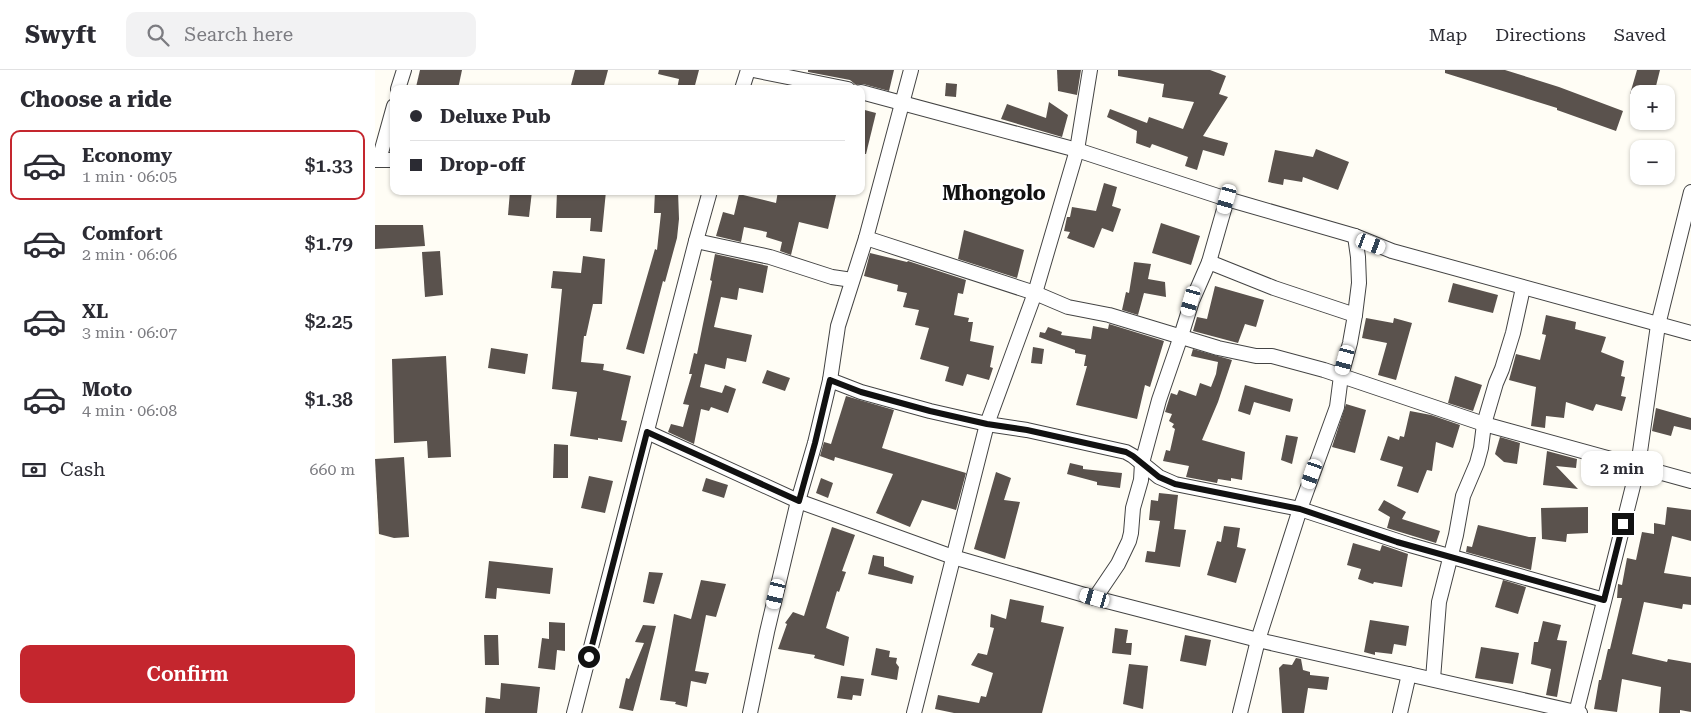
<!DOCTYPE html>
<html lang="en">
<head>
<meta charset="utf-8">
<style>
	body { margin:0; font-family:"Roboto Serif",serif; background:#f2f2f3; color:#2b2b33; height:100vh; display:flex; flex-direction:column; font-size:19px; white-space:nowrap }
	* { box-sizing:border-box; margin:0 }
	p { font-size:16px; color:#7c7c81 }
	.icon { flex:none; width:28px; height:28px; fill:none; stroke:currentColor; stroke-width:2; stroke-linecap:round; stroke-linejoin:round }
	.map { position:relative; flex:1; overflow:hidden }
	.side { display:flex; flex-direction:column; background:#fff; width:375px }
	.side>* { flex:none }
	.top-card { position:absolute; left:15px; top:15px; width:475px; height:110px; border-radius:10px; box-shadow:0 1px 4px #0004; display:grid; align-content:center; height:110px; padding:0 20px; background:#fff }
	.fabs { position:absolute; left:1255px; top:15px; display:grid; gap:10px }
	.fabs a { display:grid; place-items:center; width:45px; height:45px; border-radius:10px; background:#fff; box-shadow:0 1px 4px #0004; font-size:25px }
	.end { position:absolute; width:22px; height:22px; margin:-11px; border:6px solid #111; background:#fff; box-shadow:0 0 0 2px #fff }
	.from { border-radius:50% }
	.bubble { position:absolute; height:35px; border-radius:10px; background:#fff; box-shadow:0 1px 4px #0004; font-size:16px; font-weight:600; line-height:35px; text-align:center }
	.car { position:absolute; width:15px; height:30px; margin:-15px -8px; border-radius:6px; box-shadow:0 0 4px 1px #0007; background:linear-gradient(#fff 24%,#345 0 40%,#fff 0 76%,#345 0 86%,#fff 0) }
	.top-card b { display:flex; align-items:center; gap:18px; height:48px; font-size:19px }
	.top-card b+b { border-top:1px solid #e1e1e2 }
	.top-card i { width:12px; height:12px; background:#2b2b33 }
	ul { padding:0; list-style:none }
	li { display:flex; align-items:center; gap:15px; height:70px; margin:0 10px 8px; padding:0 10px; border:2px solid transparent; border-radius:10px }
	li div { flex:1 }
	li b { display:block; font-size:19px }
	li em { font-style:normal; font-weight:600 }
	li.active { border-color:#c4262e }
	li>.icon { width:45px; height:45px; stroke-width:1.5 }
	h2 { padding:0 20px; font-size:22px; line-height:60px }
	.pay { display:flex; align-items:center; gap:12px; height:55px; padding:0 20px; font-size:19px }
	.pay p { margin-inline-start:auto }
	.button { display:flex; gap:10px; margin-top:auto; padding:10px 20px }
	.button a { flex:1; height:58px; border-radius:10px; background:#c4262e; color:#fff; font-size:20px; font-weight:600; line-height:58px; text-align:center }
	header { display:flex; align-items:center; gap:30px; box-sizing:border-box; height:70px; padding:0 25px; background:#fff; border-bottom:1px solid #e1e1e2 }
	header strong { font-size:24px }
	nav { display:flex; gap:28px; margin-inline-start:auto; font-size:18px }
	.search { width:350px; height:45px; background:#f2f2f3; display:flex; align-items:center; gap:12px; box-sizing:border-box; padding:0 18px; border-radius:10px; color:#7c7c81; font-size:19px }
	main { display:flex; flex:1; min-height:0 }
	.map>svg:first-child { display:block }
</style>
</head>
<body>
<header>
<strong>Swyft</strong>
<div class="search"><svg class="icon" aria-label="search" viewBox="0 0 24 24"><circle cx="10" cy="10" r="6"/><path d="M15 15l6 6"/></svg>Search here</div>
<nav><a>Map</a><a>Directions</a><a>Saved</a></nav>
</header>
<main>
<section class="side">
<h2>Choose a ride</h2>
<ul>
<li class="active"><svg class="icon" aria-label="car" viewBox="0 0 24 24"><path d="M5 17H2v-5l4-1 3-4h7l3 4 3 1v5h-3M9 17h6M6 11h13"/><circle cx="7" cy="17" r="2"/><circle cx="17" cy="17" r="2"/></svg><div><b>Economy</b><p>1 min · 06:05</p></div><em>$1.33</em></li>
<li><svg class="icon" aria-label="car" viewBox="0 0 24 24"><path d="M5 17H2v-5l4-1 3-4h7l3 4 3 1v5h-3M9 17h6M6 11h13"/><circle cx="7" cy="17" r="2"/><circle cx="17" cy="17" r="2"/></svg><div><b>Comfort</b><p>2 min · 06:06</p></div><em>$1.79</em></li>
<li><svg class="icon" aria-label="car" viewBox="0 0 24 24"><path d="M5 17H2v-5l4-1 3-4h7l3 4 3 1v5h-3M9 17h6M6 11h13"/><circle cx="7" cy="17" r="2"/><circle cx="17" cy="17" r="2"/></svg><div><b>XL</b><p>3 min · 06:07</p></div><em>$2.25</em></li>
<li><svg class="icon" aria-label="car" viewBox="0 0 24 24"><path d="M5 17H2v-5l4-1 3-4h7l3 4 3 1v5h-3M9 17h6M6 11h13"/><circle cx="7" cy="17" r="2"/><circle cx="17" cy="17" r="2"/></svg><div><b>Moto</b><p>4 min · 06:08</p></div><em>$1.38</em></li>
</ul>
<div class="pay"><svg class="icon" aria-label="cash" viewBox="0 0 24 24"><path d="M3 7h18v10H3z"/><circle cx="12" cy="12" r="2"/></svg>Cash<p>660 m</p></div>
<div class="button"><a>Confirm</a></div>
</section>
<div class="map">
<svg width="1316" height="643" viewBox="0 0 1316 643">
	<rect width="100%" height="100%" fill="#fffdf5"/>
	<!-- building -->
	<g fill="#5a524d">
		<polygon points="45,0 87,0 83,19 49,19 41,17"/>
		<polygon points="200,0 233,0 228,19 195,19"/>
		<polygon points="284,0 324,0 319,19 302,19 304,9 283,4"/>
		<polygon points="433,0 519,0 514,21 488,14 481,15 475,10 433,2"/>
		<polygon points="682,0 706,0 702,25 683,21"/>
		<polygon points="743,0 835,0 851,6 844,24 853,27 828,66 853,73 849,86 828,80 822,100 810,96 813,87 777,74 775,78 761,73 762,61 732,47 735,39 772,53 774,47 808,59 819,32 787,27 789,14 743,6"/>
		<polygon points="1070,0 1130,0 1184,17 1248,41 1241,61 1182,40 1182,38 1070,3"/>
		<polygon points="1262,0 1285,0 1279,24 1255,24"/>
		<polygon points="571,13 582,14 581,27 570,26"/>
		<polygon points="674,32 693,45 687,67 626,49 632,34 671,48"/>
		<polygon points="486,39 501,43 491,84 486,84"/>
		<polygon points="941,79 974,92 963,120 928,107 927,112 909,109 908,115 893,112 900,80 938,87"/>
		<polygon points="729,113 742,117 737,136 746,139 738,162 727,158 719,178 692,168 695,162 689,161 692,147 695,147 697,137 721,141"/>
		<polygon points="135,121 157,121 154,147 133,145"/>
		<polygon points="182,121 231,121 227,162 215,161 216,148 181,148"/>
		<polygon points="280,121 303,121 304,149 302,168 290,212 288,211 269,284 251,279 280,179 282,180 286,143 279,143"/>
		<polygon points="403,121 462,121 453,159 424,152 416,185 405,181 407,172 391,167 392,162 369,157 366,172 341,166 348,142 359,145 364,124 401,133"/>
		<polygon points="786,153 825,166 816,195 777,183"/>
		<polygon points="0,155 48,155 50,176 0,179"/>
		<polygon points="589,160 649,180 642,208 583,189"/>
		<polygon points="65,181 68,225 50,227 47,182"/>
		<polygon points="495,183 532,192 533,191 591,210 588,224 583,223 579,245 594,248 593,252 598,252 595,271 619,276 615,297 618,298 614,310 592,304 588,316 570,311 574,297 545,289 554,258 540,255 544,240 528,237 532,223 522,221 523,215 489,206"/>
		<polygon points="340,184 393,196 388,223 364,218 362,230 346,227 339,257 377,265 371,292 352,288 350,299 330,294 325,317 347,323 350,315 361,319 353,343 336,337 334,341 326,339 319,374 293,362 296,354 308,357 314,335 308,334 317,304 314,304 319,283 322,284 328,254 337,211 335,210"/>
		<polygon points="208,186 230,189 227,234 218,234 211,266 209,266 206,292 229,294 228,300 256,306 246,350 252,351 247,372 223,368 223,370 195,366 202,322 177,319 187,219 176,218 178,201 206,203"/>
		<polygon points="759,192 776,194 773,209 790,212 791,227 769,223 763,245 747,240 751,222 754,223"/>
		<polygon points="1078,213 1123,225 1118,243 1073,232"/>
		<polygon points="840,216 889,230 881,257 870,254 863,273 818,261 822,247 832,249"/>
		<polygon points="1171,245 1201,252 1200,259 1231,267 1226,282 1249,291 1246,306 1250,307 1246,326 1251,327 1247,341 1221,334 1218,341 1191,332 1189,348 1171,346 1170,358 1156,356 1161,317 1134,310 1141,284 1165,290 1171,265 1167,264"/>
		<polygon points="991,248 1018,253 1019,248 1037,253 1021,310 1003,305 1012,273 987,268"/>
		<polygon points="734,254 789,271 775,317 770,315 762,349 701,335 712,296 709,296 711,285 700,283 700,280 664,267 665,262 670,263 673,257 687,262 686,265 716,269 718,256 733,259"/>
		<polygon points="658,277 669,279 667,294 656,293"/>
		<polygon points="116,278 153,284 150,304 113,298"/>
		<polygon points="818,279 857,290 843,332 827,370 870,382 867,410 856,408 856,411 843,409 842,413 811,407 814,396 788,391 791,380 795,381 800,359 797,357 799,354 794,351 797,344 790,342 796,323 802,325 804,320 821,326 825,313 836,317 841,304 843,292 816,286"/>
		<polygon points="71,286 76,387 53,388 52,371 19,373 17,289"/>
		<polygon points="392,300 415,308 410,321 387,313"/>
		<polygon points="1080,306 1107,315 1098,341 1073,333"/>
		<polygon points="870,315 918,329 915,342 879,332 875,345 863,341"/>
		<polygon points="471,326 519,340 507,378 591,403 581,440 547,430 535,457 501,443 518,404 460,387 459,391 445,386 449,372 456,374"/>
		<polygon points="971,334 991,340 980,383 957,377"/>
		<polygon points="1281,338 1316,348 1316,360 1299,356 1296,366 1277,361"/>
		<polygon points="1035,341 1056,345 1085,355 1078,378 1061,372 1057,401 1052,400 1043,423 1022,416 1028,397 1005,390 1013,366 1024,370 1025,366 1029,367"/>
		<polygon points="911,365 923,367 917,394 906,390"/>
		<polygon points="1125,367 1145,373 1142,394 1129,392 1120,384"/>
		<polygon points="179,374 193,375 193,408 178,408"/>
		<polygon points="1172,381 1202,389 1201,398 1181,396 1203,419 1168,415"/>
		<polygon points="29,387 34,467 19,468 4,464 0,389"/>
		<polygon points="695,393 708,396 708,399 747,403 745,418 722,415 722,412 692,404"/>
		<polygon points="621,402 636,408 629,430 645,432 630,489 599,479"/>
		<polygon points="214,406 238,411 230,443 206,438"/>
		<polygon points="331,408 353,415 349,428 327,421"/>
		<polygon points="446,408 458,413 453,428 441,423"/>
		<polygon points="784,423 803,425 799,459 811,460 805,497 770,492 772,481 780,482 785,451 774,450 776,430 783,431"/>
		<polygon points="1009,430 1031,442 1027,449 1065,461 1061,473 1012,458 1015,447 1003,440"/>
		<polygon points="1213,437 1213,463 1192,464 1191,472 1167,469 1166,438"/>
		<polygon points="1292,437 1316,440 1316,471 1297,466 1289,503 1316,507 1316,535 1308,534 1307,539 1269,532 1257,584 1292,592 1293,589 1316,593 1316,642 1305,640 1305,643 1284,643 1286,617 1247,609 1242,642 1219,639 1224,610 1226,610 1233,579 1235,579 1247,528 1242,528 1243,514 1247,515 1252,488 1261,490 1267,462 1279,464 1279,453 1290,455"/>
		<polygon points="1103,455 1154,467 1161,467 1156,500 1091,482 1092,476 1097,477"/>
		<polygon points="849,456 865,458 862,477 871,479 861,513 832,505 842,471 846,472"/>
		<polygon points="457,457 480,465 467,501 471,502 464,522 462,521 451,558 474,567 469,596 439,588 440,585 403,579 412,554 410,553 418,542 429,546"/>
		<polygon points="978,473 1005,481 1007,475 1033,484 1027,517 999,512 998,514 983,509 986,499 972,495"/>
		<polygon points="498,485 509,487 509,496 539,506 537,514 493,504"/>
		<polygon points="114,491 178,498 175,524 122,518 121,529 110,528"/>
		<polygon points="274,502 288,503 279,534 268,532"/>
		<polygon points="326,510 351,514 341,547 331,545 320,601 334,603 331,614 316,611 312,637 300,634 301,632 285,630 299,544 316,549"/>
		<polygon points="1128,510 1151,517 1143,544 1120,537"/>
		<polygon points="635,529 669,536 666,552 689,557 667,643 579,643 560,639 563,625 604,633 606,626 611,627 618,603 596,595 603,583 612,585 619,558 615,557 616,544 631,549"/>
		<polygon points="995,550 1034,556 1031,576 1019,574 1017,584 1000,582 1000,585 989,582"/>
		<polygon points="1168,551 1186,555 1182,570 1192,571 1182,627 1171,625 1176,599 1156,594 1159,572 1163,572"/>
		<polygon points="174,552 190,553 190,581 182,580 180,600 163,598 167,568 174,569"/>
		<polygon points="268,555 281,556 276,575 273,574 276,575 258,641 244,638 251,608 254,609 269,573 260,572"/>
		<polygon points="740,558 753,560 751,573 757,573 756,585 737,583"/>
		<polygon points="109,565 123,565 124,595 110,595"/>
		<polygon points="810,565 836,570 831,596 805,591"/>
		<polygon points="1106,577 1144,583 1138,614 1100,608"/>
		<polygon points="501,578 515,581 514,587 522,588 521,593 524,597 522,610 496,605"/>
		<polygon points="921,588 926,589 928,600 935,602 935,605 954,607 952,620 933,618 929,643 907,643 904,598 908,594 917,595"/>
		<polygon points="754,594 773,596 768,639 748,634"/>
		<polygon points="466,606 489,609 486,626 478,625 477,630 462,628"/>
		<polygon points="126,613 165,617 162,643 110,643 111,627 125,629"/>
	</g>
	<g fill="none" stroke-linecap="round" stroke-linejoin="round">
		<!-- minor casing -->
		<g stroke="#444" stroke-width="16">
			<g id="minor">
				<polyline points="378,0 473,19"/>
				<polyline points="23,19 29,0"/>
				<polyline points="367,19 373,0"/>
				<polyline points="486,22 702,80 852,129 980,166 1017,181 1316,263"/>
				<polyline points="0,90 19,90"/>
				<polyline points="4,90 19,36"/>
				<polyline points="491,168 660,223 693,237 734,245 843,278 881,286 897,286 949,300 1109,354 1316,411"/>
				<polyline points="321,171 395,187 457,207 477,210"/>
				<polyline points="834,192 899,218 980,245"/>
				<polyline points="455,310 486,322 555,341 612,354 652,360 751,382 758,386 784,407 800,414 925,439 1035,475 1229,530"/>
				<polyline points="272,362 423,431 578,487 720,528 883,570 1205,643"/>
				<polyline points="720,528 743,494 754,471 756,463 758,438 766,410 767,393 784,330 806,266 817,231 834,192 852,129"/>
				<polyline points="1058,609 1064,532 1081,465 1088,426 1102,393 1106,378 1109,354 1121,313 1127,299 1138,263 1148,218"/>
				<polyline points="199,643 321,171 335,121"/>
				<polyline points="375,643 392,562 423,431 440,373 455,310 463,256 491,168 536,0"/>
				<polyline points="539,643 612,354 660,223 702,80 715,0"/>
				<polyline points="865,643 883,570 925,439 962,337 966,306 975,273 980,245 984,213 983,187 980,166"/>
				<polyline points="1025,643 1034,604"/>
				<polyline points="1201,643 1263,396 1283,255 1316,122"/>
			</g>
		</g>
		<!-- minor -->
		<use href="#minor" stroke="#fff" stroke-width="14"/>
	</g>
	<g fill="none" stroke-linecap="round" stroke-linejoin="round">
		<!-- route -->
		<polyline stroke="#111" stroke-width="6" points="214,587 272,362 424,431 440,373 455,310 486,322 555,341 612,354 652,360 751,382 758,386 784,407 800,414 925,439 1022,472 1229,530 1248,454"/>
	</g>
	<g text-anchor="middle" stroke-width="5" stroke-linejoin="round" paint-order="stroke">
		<!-- quarter labels -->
		<g font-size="20" font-weight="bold" fill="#111" stroke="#fff">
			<text x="619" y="130">Mhongolo</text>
		</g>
	</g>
</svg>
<div class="fabs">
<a>+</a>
<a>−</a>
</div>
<i class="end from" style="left:214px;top:587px"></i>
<i class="end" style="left:1248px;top:454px"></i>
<div class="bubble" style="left:1206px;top:381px;width:82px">2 min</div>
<i class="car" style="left:852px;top:129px;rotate:196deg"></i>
<i class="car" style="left:996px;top:174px;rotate:111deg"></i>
<i class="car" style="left:816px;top:231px;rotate:196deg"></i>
<i class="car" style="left:970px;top:290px;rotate:195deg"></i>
<i class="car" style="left:937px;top:404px;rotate:199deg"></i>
<i class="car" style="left:401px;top:524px;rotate:193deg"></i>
<i class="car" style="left:720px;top:528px;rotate:286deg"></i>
<div class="top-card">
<b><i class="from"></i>Deluxe Pub</b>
<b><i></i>Drop-off</b>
</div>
</div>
</main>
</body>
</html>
